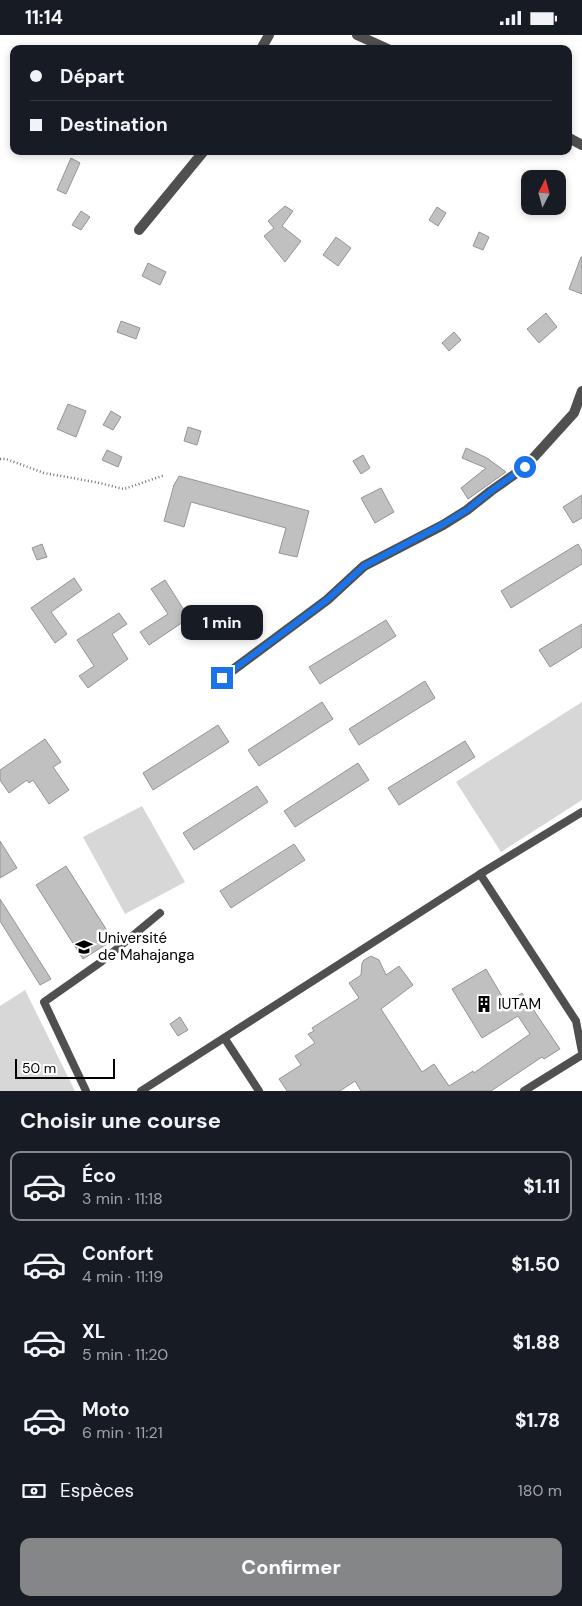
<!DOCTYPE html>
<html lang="fr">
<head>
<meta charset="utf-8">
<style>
	body { margin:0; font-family:"DM Sans",sans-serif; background:#20242c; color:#f1f3f6; height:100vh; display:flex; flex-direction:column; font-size:19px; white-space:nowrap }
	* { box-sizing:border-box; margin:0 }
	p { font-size:16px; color:#9ea1a6 }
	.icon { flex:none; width:28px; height:28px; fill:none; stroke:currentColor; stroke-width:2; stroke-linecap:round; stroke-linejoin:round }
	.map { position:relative; height:1056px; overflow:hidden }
	.details { display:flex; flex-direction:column; background:#171b24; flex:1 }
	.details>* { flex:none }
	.banner { position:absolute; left:10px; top:10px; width:562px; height:110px; border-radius:10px; box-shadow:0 2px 8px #0003; display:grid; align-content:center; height:110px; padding:0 20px; background:#171b24 }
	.needle { width:32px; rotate:6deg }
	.buttons { position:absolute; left:521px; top:135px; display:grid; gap:10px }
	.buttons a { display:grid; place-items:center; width:45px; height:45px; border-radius:10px; background:#171b24; box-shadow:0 2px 8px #0003; font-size:25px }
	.scale { position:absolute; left:15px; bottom:12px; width:100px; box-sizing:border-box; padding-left:5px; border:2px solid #000; border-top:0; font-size:14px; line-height:18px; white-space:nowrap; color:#000; -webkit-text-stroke:4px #fff; paint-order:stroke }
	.end { position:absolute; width:22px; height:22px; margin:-11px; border:6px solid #1a73e8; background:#fff; box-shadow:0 0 0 2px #fff }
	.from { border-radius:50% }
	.bubble { position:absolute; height:35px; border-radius:10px; background:#171b24; box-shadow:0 2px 8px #0003; font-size:16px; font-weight:800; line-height:35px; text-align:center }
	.banner b { display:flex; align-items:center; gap:18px; height:48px; font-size:19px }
	.banner b+b { border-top:1px solid #363941 }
	.banner i { width:12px; height:12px; background:#f1f3f6 }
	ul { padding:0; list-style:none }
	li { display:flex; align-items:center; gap:15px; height:70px; margin:0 10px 8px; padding:0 10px; border:2px solid transparent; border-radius:10px }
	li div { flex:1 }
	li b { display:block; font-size:19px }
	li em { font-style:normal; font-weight:800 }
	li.selected { border-color:#858687 }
	li>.icon { width:45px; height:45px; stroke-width:1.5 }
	h2 { padding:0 20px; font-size:22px; line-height:60px }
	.pay { display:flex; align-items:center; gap:12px; height:55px; padding:0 20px; font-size:19px }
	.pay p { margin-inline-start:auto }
	.primary-button { display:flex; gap:10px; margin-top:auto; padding:10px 20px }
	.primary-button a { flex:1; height:58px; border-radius:10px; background:#858687; color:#fff; font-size:20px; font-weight:800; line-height:58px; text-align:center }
	.status { display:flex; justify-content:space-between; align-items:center; height:35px; padding:0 25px; background:#171b24; direction:ltr }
	.status svg { height:14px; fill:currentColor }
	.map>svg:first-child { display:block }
</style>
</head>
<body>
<div class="status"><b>11:14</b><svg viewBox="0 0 49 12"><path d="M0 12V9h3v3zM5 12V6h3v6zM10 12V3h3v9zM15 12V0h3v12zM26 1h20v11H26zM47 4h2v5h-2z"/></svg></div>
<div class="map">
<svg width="582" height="1056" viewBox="0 0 582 1056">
	<rect width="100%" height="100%" fill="#fff"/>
	<!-- green -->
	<g fill="#d7d7d7">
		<polygon points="582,667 582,765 501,817 456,747"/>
		<polygon points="142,771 185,847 125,879 83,802"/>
		<polygon points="25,955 75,1056 0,1056 0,971"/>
	</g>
	<!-- building -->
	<g fill="#c0c0c0" stroke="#949494">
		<polygon points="71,123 80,128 66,159 57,155"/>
		<polygon points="285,171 293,176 282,191 301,206 285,227 264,201 274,193 268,186"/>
		<polygon points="437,172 446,178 438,191 429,185"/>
		<polygon points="81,176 90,182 81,195 72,190"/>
		<polygon points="479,197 489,202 483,215 473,211"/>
		<polygon points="336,202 351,213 338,231 323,220"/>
		<polygon points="581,222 582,222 582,259 569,254"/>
		<polygon points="148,228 166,237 160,250 142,241"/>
		<polygon points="546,278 557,292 539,308 527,294"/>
		<polygon points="121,286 140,293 136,304 117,297"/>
		<polygon points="454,297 461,305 449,316 442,308"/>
		<polygon points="68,369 86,376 76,402 57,394"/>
		<polygon points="111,376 121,382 113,395 103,390"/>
		<polygon points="188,392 201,396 197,410 184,406"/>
		<polygon points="466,413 487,423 506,437 468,464 461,453 486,433 462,423"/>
		<polygon points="107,415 122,422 118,432 102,425"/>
		<polygon points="363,420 370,433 361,439 353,426"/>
		<polygon points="179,441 309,476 297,522 279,518 286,493 191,467 184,492 164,486 174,450"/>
		<polygon points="381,453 394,477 375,488 361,463"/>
		<polygon points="582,460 582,483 573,488 563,472"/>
		<polygon points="42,509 47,522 37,525 32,513"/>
		<polygon points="578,509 582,516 582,529 511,573 501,556"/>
		<polygon points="74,543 82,555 51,577 67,599 55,608 31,573"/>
		<polygon points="165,545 189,583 149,610 140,597 168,579 151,554"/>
		<polygon points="119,578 127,589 112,599 128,624 88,653 79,641 94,631 77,605"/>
		<polygon points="386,585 396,601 320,649 309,632"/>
		<polygon points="582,589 582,612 550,632 539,615"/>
		<polygon points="425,646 435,663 359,710 349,694"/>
		<polygon points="322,667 333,684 259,731 248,715"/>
		<polygon points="218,690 229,707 153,755 143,738"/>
		<polygon points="45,704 61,727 53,732 69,755 49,769 33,745 29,748 27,745 9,758 0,745 0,735"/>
		<polygon points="465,706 475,722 399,770 388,753"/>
		<polygon points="358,728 369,745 295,792 284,776"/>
		<polygon points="257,751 268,767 194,815 183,798"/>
		<polygon points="0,806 17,833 0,843"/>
		<polygon points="294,809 305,825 231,873 220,856"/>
		<polygon points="66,831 113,905 83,924 36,850"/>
		<polygon points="0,864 51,944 40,950 0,886"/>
		<polygon points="371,921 379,925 386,940 399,931 413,950 381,974 422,1037 434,1029 449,1051 473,1036 474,1038 530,999 518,981 482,1003 452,954 486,934 506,968 522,958 560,1014 544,1024 542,1022 491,1056 361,1056 355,1046 340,1056 287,1056 279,1044 301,1030 295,1021 315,1008 308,999 314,996 312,993 359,963 349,948 361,940 362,928 364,925"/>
		<polygon points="180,982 188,995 178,1001 170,989"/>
	</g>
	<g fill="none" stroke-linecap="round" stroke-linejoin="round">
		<!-- path -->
		<polyline stroke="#727272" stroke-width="2.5" stroke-dasharray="1 2.5" stroke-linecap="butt" points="0,424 6,424 44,438 95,447 124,454 165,440"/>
		<!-- service -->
		<g stroke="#505050" stroke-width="8">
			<polyline points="480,839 576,986 582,1017"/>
			<polyline points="225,1004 259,1056"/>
			<polyline points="86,1056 44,967 101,927 160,878"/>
			<polyline points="141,1056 480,839 582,777"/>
			<polyline points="524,1056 582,1020"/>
		</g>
		<!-- minor -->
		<g stroke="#505050" stroke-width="10">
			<polyline points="357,0 388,14"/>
			<polyline points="261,14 269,0"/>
			<polyline points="569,103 582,110"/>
			<polyline points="139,195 204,116"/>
			<polyline points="222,643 327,565 364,531 443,490 467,475 491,456 525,432 574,378 582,356"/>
		</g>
	</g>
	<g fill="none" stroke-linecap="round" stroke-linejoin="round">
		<!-- route -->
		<polyline stroke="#1a73e8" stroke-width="6" points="222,643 327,565 364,531 442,490 467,475 491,456 525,432"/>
	</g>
	<!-- icons -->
	<defs>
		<g id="university-bare" transform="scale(1.35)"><path d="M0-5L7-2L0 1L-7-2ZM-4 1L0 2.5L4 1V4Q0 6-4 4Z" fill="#000" stroke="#fff" stroke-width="2.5" paint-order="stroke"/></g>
		<g id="building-bare" transform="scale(1.35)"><path d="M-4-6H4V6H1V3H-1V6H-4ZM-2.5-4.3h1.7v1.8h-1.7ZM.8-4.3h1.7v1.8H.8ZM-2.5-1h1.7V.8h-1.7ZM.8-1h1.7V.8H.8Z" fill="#000" stroke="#fff" stroke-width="2.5" paint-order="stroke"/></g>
	</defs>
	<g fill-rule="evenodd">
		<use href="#university-bare" x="84" y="912"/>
		<use href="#building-bare" x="484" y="969"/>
	</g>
	<g text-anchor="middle" stroke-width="5" stroke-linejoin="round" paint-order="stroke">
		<!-- poi labels -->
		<g font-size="15" fill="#000" stroke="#fff" text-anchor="start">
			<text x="98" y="908">Université<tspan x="98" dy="17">de Mahajanga</tspan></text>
			<text x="498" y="974">IUTAM</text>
		</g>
	</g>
</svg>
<div class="buttons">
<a><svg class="needle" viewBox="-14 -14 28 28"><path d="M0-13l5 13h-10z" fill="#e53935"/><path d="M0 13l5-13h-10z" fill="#9ea1a6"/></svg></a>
</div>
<div class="scale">50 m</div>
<i class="end from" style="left:525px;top:432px"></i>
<i class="end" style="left:222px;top:643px"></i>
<div class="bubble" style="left:181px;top:570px;width:82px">1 min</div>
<div class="banner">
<b><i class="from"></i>Départ</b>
<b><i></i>Destination</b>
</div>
</div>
<section class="details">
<h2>Choisir une course</h2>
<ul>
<li class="selected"><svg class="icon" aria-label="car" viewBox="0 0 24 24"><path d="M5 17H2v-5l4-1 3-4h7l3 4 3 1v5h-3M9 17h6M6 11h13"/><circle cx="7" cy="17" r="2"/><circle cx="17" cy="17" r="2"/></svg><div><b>Éco</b><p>3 min · 11:18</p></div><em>$1.11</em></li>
<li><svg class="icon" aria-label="car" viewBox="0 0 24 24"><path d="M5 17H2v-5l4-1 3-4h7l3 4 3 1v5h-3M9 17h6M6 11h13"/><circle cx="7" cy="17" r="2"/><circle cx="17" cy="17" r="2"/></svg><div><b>Confort</b><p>4 min · 11:19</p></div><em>$1.50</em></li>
<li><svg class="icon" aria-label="car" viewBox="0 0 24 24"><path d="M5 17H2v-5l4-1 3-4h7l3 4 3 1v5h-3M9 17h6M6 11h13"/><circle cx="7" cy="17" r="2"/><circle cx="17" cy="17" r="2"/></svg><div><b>XL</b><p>5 min · 11:20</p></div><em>$1.88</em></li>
<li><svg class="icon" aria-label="car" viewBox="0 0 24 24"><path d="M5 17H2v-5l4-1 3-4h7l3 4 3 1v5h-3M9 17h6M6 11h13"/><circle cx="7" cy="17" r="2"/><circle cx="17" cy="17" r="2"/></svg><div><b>Moto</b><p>6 min · 11:21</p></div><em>$1.78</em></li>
</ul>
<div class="pay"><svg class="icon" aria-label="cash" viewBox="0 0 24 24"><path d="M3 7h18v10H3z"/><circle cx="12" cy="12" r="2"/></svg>Espèces<p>180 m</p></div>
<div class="primary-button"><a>Confirmer</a></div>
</section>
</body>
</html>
